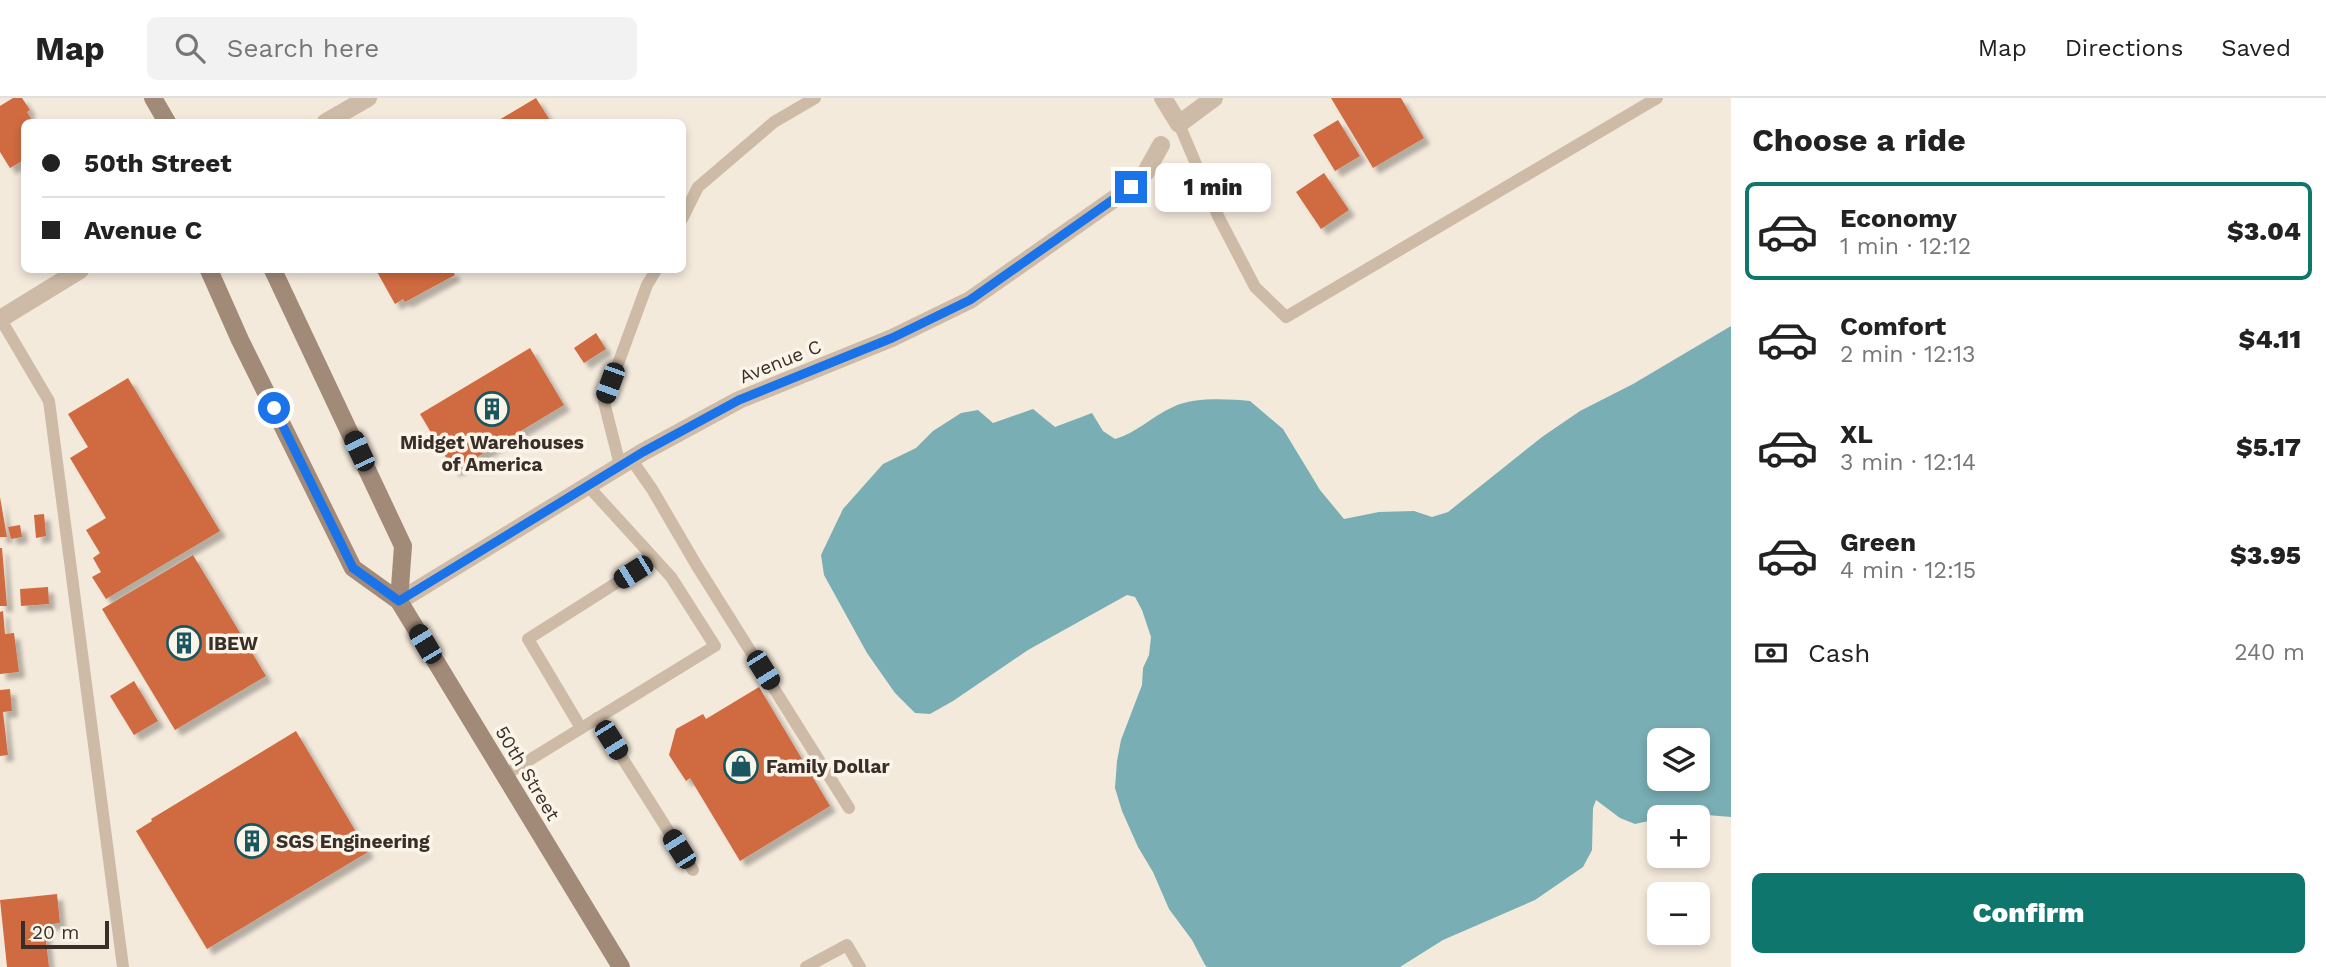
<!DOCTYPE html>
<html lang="en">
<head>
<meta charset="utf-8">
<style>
	body { margin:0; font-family:"Work Sans",sans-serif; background:#f2f2f2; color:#222; height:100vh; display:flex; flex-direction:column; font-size:26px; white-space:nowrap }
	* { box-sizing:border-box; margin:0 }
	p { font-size:23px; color:#767676 }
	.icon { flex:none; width:38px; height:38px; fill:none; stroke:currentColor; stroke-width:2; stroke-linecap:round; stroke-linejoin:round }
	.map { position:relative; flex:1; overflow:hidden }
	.drawer { display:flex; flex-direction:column; background:#fff; width:595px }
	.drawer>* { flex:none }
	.hud { position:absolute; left:21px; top:21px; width:665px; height:154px; border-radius:10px; box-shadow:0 4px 10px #0003; display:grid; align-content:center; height:154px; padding:0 21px; background:#fff }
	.tools { position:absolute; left:1647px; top:630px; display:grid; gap:14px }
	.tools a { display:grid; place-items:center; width:63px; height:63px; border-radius:10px; background:#fff; box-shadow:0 4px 10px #0003; font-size:35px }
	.scale { position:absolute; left:21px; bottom:18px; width:88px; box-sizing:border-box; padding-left:7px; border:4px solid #3a2f28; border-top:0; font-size:19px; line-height:24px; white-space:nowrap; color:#3a2f28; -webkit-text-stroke:5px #fbf4e9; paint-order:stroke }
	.end { position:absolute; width:32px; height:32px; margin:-16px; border:9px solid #1a73e8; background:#fff; box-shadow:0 0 0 4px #fff }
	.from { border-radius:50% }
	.bubble { position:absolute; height:49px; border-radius:10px; background:#fff; box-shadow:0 4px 10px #0003; font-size:23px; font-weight:800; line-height:49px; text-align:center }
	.car { position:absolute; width:21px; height:42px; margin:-21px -10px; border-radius:9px; box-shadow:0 0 5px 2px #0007; background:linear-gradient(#222 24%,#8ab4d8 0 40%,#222 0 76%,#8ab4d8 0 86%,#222 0) }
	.hud b { display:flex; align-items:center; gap:24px; height:66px; font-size:26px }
	.hud b+b { border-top:2px solid #e0e0e0 }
	.hud i { width:18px; height:18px; background:#222 }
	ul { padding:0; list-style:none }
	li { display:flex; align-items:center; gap:21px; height:98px; margin:0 14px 10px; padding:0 7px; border:4px solid transparent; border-radius:10px }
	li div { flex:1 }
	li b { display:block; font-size:26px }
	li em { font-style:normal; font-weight:800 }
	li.on { border-color:#0f766e }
	li>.icon { width:63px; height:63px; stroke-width:1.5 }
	h2 { padding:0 21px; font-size:32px; line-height:84px }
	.pay { display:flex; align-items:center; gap:18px; height:77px; padding:0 21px; font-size:26px }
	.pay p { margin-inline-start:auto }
	.action { display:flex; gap:14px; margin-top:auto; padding:14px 21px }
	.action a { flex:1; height:80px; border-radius:10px; background:#0f766e; color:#fff; font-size:28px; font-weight:800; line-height:80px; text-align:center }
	header { display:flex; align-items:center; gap:42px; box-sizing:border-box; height:98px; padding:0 35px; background:#fff; border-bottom:2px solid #e0e0e0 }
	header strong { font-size:33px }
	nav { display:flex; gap:38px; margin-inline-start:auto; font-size:24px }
	.search { width:490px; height:63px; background:#f2f2f2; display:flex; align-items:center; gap:18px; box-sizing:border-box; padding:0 24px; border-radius:10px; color:#767676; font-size:26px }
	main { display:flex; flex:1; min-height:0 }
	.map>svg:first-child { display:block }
</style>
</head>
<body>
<header>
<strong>Map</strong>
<div class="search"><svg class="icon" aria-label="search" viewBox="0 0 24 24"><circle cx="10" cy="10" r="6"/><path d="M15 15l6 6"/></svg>Search here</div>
<nav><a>Map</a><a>Directions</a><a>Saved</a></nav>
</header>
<main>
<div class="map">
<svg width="1731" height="869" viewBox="0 0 1731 869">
	<defs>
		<filter id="shadow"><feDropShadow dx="6" dy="6" stdDeviation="2" flood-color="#0004"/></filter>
	</defs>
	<rect width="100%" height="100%" fill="#f4eadc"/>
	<!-- water -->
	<path fill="#79aeb4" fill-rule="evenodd" d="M 1731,228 L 1731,719 L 1683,715 L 1635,726 L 1620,720 L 1596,702 L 1593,710 L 1592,752 L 1583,769 L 1535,802 L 1443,842 L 1400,869 L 1207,869 L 1205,867 L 1192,842 L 1169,811 L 1153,774 L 1138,749 L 1122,713 L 1115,690 L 1117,663 L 1121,642 L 1142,587 L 1143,570 L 1149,557 L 1151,539 L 1142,512 L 1135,499 L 1127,497 L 1028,552 L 953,603 L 930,616 L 915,615 L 895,595 L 867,555 L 824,477 L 821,457 L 843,411 L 883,366 L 916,350 L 933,333 L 961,315 L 978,312 L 993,325 L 1033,311 L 1055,329 L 1092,315 L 1103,333 L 1115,341 C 1137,335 1152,318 1173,309 C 1194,299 1227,301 1250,303 L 1283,331 L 1320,392 L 1344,421 L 1379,414 L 1414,413 L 1432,419 L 1448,414 L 1542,339 L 1580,313 L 1633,286 ZM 1659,642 L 1698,642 L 1698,681 L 1659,681 Z"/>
	<!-- building -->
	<g fill="#d06a3f" filter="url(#shadow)">
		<polygon points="13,0 22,0 30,12 27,14 33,24 24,24 24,62 10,70 0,54 0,8"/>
		<polygon points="536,0 551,24 500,24 499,22"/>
		<polygon points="1331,0 1401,0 1424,40 1373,70"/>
		<polygon points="1338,22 1360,58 1335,73 1313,37"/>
		<polygon points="1324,75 1349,112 1321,131 1296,94"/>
		<polygon points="376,172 452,172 455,177 405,204 403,201 395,206"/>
		<polygon points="596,235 606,251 584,265 574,250"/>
		<polygon points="530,250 564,307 454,373 420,316"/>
		<polygon points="128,280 220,433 106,501 92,479 101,474 93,460 100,455 86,432 106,420 70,360 88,349 68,316"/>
		<polygon points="0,399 7,439 0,439"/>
		<polygon points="44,416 46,438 36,440 34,417"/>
		<polygon points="20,427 22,439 11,441 8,429"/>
		<polygon points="0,450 2,450 7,508 0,508"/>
		<polygon points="193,457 266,578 175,632 102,511"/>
		<polygon points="48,489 49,506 21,508 20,491"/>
		<polygon points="3,513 5,536 14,535 19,574 0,576 0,514"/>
		<polygon points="134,583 158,623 134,637 110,598"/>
		<polygon points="759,589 830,708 740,763 690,680 686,683 669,657 676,631 703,616 706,621"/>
		<polygon points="10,591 12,613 3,614 8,657 0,658 0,592"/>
		<polygon points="296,633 368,754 207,851 136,733 152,723 151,721"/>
		<polygon points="57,796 60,825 44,827 49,869 7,869 0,802"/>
	</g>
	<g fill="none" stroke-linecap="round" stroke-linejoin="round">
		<!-- service -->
		<g stroke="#cebba7" stroke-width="12">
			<polyline points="1179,26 1218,118 1255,189 1286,219 1657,0"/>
			<polyline points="682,121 698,89 774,24 815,0"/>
			<polyline points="0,220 49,303 123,869"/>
			<polyline points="631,361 652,391 697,468 849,710"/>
			<polyline points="620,367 604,304 647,187 656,172"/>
			<polyline points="597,620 693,772"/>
			<polyline points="581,630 528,541 654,461"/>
			<polyline points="505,677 715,548 671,479 588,388"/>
			<polyline points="806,869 847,847 860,869"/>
		</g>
		<!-- minor -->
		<g stroke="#cebba7" stroke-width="18">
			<polyline points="1163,0 1179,26 1214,0"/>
			<polyline points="326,24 368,0"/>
			<polyline points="0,221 80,172"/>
			<polyline points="399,503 643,354 739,302 892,240 970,202 1131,89 1146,74 1161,47"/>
		</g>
		<!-- secondary -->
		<g stroke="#a28a78" stroke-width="18">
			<polyline points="153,0 167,24"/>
			<polyline points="209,172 240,242 353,470 399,503 621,869"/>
			<polyline points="273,172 403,448 399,503"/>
		</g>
	</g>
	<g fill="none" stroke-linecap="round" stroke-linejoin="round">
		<!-- route -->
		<polyline stroke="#1a73e8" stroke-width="9" points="274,310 353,470 399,503 643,354 739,302 892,240 970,202 1131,89"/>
	</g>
	<!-- icons -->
	<defs>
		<g id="building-ring" transform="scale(1.75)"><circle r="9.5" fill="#fbf4e9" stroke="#1a565f" stroke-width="1.5"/><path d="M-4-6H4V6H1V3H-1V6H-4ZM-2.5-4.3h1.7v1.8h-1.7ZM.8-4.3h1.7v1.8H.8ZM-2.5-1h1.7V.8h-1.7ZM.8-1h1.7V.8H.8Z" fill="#1a565f"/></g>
		<g id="shop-ring" transform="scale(1.75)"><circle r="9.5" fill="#fbf4e9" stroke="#1a565f" stroke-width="1.5"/><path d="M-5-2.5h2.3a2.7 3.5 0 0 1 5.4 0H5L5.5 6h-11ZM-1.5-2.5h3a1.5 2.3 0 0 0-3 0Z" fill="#1a565f"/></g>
	</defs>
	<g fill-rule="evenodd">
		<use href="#building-ring" x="492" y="311"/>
		<use href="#building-ring" x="184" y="545"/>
		<use href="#shop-ring" x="741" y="668"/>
		<use href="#building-ring" x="252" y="743"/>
	</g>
	<g text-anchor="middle" stroke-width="7" stroke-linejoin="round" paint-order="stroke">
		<!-- street labels -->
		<g font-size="19" fill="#3a2f28" stroke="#fbf4e9">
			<text transform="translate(780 263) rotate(-22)" y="7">Avenue C</text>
			<text transform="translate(528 675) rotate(59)" y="7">50th Street</text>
		</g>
		<!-- poi labels -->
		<g font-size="19" font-weight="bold" fill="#3a2f28" stroke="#fbf4e9" text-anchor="start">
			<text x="492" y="351" text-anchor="middle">Midget Warehouses<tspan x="492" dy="22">of America</tspan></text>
			<text x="208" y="552">IBEW</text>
			<text x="766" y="675">Family Dollar</text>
			<text x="276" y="750">SGS Engineering</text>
		</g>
	</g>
</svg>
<div class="tools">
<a><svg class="icon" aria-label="layers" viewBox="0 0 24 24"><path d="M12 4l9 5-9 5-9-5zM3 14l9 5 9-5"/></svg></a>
<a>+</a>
<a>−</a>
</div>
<div class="scale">20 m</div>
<i class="end from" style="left:274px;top:310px"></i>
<i class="end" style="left:1131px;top:89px"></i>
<div class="bubble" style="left:1155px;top:65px;width:116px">1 min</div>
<i class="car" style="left:610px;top:285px;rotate:200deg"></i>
<i class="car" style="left:359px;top:353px;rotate:335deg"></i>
<i class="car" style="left:633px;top:474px;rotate:238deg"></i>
<i class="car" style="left:425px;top:546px;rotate:329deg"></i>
<i class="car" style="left:763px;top:572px;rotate:148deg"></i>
<i class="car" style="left:611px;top:642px;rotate:148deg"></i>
<i class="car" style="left:679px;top:751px;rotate:328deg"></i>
<div class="hud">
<b><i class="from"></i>50th Street</b>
<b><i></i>Avenue C</b>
</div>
</div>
<section class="drawer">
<h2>Choose a ride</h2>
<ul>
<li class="on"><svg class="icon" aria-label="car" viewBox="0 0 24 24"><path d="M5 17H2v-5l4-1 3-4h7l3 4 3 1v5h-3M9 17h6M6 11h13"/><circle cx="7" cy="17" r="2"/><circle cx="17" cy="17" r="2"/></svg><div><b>Economy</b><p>1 min · 12:12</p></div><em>$3.04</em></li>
<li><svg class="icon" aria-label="car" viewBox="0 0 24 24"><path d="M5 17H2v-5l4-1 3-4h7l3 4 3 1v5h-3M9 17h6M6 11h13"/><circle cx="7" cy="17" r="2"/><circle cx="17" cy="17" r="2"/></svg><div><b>Comfort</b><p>2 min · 12:13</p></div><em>$4.11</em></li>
<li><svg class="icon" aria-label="car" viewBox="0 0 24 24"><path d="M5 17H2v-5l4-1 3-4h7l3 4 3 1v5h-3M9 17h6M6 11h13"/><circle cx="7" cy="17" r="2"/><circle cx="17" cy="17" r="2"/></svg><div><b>XL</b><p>3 min · 12:14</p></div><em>$5.17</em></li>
<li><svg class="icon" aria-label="car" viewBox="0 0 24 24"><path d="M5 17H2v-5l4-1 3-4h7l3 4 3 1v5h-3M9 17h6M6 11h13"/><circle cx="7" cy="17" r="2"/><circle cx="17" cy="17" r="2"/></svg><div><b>Green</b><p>4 min · 12:15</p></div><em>$3.95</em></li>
</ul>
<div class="pay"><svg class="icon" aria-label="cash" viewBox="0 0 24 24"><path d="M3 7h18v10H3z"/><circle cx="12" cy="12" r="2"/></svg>Cash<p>240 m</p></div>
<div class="action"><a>Confirm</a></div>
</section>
</main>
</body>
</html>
